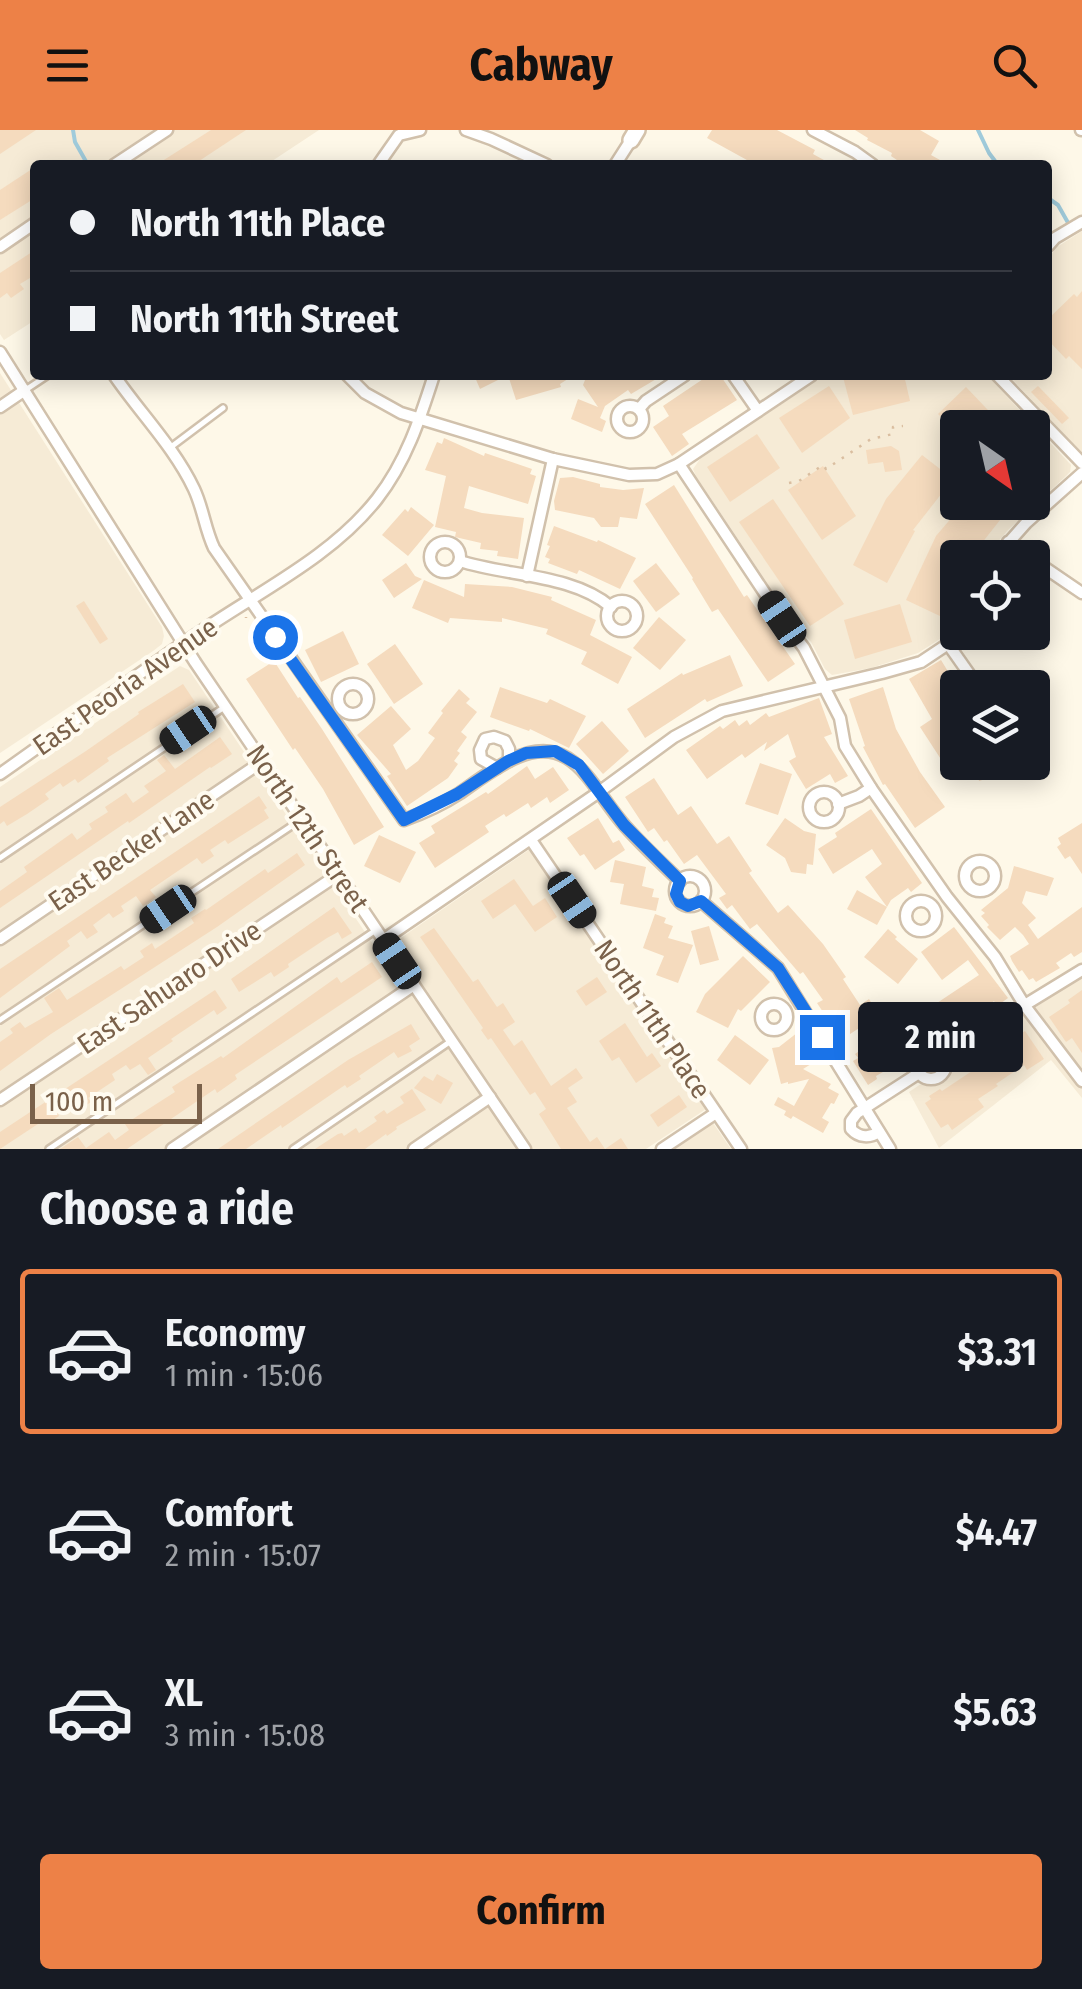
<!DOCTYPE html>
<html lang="en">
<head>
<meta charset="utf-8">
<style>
	body { margin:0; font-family:"Fira Sans Condensed",sans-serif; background:#20242c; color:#f1f3f6; height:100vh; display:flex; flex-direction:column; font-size:38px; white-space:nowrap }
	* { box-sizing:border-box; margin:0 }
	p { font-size:32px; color:#9ea1a6 }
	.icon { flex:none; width:55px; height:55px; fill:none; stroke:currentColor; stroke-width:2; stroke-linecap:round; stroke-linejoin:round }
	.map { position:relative; height:1019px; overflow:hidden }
	.details { display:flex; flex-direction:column; background:#171b24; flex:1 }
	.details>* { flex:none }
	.hud { position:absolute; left:30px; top:30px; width:1022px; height:220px; border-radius:10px; box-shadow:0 5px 25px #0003; display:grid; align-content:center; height:220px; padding:0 40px; background:#171b24 }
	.needle { width:65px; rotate:146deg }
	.tools { position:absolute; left:940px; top:280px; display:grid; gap:20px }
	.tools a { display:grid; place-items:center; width:110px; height:110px; border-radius:10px; background:#171b24; box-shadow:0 5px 25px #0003; font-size:50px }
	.scale { position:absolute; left:30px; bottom:25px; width:172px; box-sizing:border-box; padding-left:10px; border:5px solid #7a614a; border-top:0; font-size:28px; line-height:35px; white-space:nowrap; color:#7a614a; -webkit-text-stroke:8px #fffbf0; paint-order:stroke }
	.end { position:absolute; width:45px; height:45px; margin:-22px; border:12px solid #1a73e8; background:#fff; box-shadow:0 0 0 5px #fff }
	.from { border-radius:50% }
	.bubble { position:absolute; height:70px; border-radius:10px; background:#171b24; box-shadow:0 5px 25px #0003; font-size:32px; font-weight:700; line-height:70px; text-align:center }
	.car { position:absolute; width:30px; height:60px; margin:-30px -15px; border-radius:12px; box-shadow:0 0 8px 2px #0007; background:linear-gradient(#222 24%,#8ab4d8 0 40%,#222 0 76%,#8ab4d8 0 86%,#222 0) }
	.hud b { display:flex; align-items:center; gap:35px; height:95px; font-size:38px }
	.hud b+b { border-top:2px solid #363941 }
	.hud i { width:25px; height:25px; background:#f1f3f6 }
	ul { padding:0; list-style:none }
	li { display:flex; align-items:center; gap:30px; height:165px; margin:0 20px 15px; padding:0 20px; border:5px solid transparent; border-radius:10px }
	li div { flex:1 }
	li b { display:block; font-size:38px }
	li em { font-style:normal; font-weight:700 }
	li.selected { border-color:#ed8147 }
	li>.icon { width:90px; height:90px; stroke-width:1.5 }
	h2 { padding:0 40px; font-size:45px; line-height:120px }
	.action { display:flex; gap:20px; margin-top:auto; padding:20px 40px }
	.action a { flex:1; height:115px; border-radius:10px; background:#ed8147; color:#111; font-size:40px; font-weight:700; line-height:115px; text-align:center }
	header { display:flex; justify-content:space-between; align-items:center; height:130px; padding:0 40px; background:#ed8147; color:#111; font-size:45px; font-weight:700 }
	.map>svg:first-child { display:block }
</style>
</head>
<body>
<header><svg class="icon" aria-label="menu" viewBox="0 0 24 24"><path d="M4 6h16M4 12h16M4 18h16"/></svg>Cabway<svg class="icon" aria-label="search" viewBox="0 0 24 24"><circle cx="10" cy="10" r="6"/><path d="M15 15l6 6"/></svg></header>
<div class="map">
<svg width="1082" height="1019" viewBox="0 0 1082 1019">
	<rect width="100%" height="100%" fill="#fef8e8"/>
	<!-- residential -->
	<g fill="#f6ebd6" fill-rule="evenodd">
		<polygon points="0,0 319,0 266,35 35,35 35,190 4,210 0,204"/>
		<polygon points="1082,101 1082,323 1008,245 1048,245 1048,129 1057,117"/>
		<polygon points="0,243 162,497 164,506 162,514 153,521 0,623"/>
		<path d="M 825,245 L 987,245 L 1071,335 L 1070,342 L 1065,347 L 1008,400 L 985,427 L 958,428 L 957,490 L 951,502 L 918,523 L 871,538 L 832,545 L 825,539 L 811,512 L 793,492 L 696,346 L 693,339 L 700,329 ZM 958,298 L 1032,298 L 1032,372 L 958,372 Z"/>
		<polygon points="180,536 189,540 379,823 530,719 706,979 646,1019 0,1019 0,657"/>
		<polygon points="1082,846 1082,968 1051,930 939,1018 909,962"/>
		<polygon points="713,993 731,1019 675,1019"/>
	</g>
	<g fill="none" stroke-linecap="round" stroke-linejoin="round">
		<!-- stream -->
		<g stroke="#a0cbdb" stroke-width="4">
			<polyline points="73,0 75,12 88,35"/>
			<polyline points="978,0 989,23 998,35"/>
			<polyline points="1048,68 1058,75 1071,98"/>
		</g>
	</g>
	<!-- building -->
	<g fill="#f5dbbe">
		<polygon points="0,0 36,0 0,24"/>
		<polygon points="211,0 246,0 193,35 156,35"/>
		<polygon points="712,0 777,0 815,20 813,24 833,35 756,35 707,8"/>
		<polygon points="855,0 920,0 939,11 931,25 949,35 911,35 901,30 900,32 891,26 892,23 867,10 868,8"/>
		<polygon points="35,37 35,68 0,90 0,60"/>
		<polygon points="35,120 35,145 20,154 24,159 11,168 7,163 0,168 0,143"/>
		<polygon points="1082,161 1082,239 1069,226 1066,229 1048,210 1048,189 1074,164 1077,167"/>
		<polygon points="474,245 574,245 560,254 561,257 516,270 508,245 480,259"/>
		<polygon points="587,245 663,245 631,264 628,260 605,276 600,288 606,291 602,302 571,289 578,269 598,277 583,255"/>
		<polygon points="709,245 720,245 737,270 682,304 689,314 672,326 653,297 669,286 663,276"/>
		<polygon points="850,245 904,245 910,271 853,285 843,247"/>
		<polygon points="829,256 850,288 802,323 779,288"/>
		<polygon points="1038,256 1069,288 1062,294 1031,262"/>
		<polygon points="966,257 1005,298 958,298 958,304 938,284"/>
		<polygon points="757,304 780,338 730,372 707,337"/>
		<polygon points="444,308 484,326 485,323 532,339 530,344 536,346 528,374 469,356 464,378 482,383 524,388 518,429 497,426 498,421 480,419 481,413 455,407 456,402 435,397 446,346 425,340 437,312 442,314"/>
		<polygon points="891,316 899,321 902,340 885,342 883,332 868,334 866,320"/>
		<polygon points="922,325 953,349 913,400 915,401 887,453 853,435 886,369"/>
		<polygon points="823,336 856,386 822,410 788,360"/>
		<polygon points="573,347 600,354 600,357 623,360 644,358 637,389 620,387 618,397 601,397 594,388 555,380 554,371 560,348"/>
		<polygon points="674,355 744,467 747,465 795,534 768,552 718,479 712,482 692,449 693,448 645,374"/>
		<polygon points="773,369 844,474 810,496 739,392"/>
		<polygon points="965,372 1018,372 1004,385 970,428 958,428 958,454 942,487 906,470 936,406"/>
		<polygon points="411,377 434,395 408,426 382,405 405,379 408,382"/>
		<polygon points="554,396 597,412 598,410 636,428 620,459 579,440 577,444 548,433 550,429 545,427 550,416 547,415"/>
		<polygon points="406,433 415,446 422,449 394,468 382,450"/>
		<polygon points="656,433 680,464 656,482 633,451"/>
		<polygon points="424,450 464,467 465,454 512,457 552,467 551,470 596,490 590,505 632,527 618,554 581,534 587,522 546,504 548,499 502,488 502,492 450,488 448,493 412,478"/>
		<polygon points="84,471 108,509 100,514 76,476"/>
		<polygon points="900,474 912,512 855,529 844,490"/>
		<polygon points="659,487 686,510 660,540 633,518"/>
		<polygon points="343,501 359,534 321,552 305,520"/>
		<polygon points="395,514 423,554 394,574 367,534"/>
		<polygon points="730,525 743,556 707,572 705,569 645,608 627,579 682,543 683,545"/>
		<polygon points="941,530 958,558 958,568 949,573 958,587 953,590 958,597 958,629 946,637 920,597 932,589 909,549"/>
		<polygon points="274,531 298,568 300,567 322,599 384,697 354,715 323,659 295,618 293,620 246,549"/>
		<polygon points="183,554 195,572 107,628 109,631 78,653 75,649 63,657 60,653 45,664 49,669 27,684 7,696 4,691 0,694 0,677 86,621 139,584 138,582"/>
		<polygon points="500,557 547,573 550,569 586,586 569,618 530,599 529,601 490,587"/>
		<polygon points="883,557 896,599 920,642 945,677 915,698 885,654 883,655 863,617 865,616 849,569"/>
		<polygon points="459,559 470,569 466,573 477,582 461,602 467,607 457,621 460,623 454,631 458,634 448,648 407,676 387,646 391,644 357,605 391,576 411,599 393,615 406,640 418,631 435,608 428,603 443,583 441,581"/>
		<polygon points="819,568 832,604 824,607 848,646 835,653 830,644 806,659 789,631 796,627 788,604 764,621 767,612 745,628 742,624 707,649 686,620 720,596 723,599 735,590 739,596 747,590 750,595 766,583 769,587"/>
		<polygon points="602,591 629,621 603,644 576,614"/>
		<polygon points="220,607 232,624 211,638 210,637 129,693 128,691 0,778 0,761 27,742 24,737 72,703 77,710 92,699 89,694 108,682 105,677 126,663 133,673 149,662 144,656 166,641 157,630 164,625 175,639"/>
		<polygon points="975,632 1027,632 1027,636 979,651"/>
		<polygon points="760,633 792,644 778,685 745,674"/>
		<polygon points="527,636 535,649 553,637 569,660 550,673 547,667 531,678 528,673 506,687 504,684 485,696 489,702 435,738 419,713 435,703 431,696 486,662 488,664"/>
		<polygon points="654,648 678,685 691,676 717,714 729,706 752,741 749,743 778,783 788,775 823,814 846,847 843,849 860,875 869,869 879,885 844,908 827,883 825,885 817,873 823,870 803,842 800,844 757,794 750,799 732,775 727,779 719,768 726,764 697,725 684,734 667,710 664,712 654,698 648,702 625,667"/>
		<polygon points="259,666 267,678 264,680 269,688 228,714 225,710 210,720 214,726 202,734 197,728 150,760 156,767 143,776 136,766 121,776 124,781 113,788 109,783 93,795 98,802 87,809 81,801 67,811 70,816 0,868 0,839"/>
		<polygon points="871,679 922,753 911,762 908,758 891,770 887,777 865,747 882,734 872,719 833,744 818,719 837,707 835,703"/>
		<polygon points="598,688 613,713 619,710 625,720 595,740 584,724 580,726 567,708"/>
		<polygon points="785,688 804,701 816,704 813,735 807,734 806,744 791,742 785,728 766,715"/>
		<polygon points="1082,693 1082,744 1070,726 1065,729 1057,717 1061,714 1058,708"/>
		<polygon points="379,705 416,722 400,753 364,736"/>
		<polygon points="297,723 305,735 217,797 51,904 0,941 0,912 13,903 10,899 20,892 25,898 53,882 44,868 59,858 67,870 121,836 124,840 144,827 140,821 152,813 155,819 194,793 191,788 205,779 206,780 265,739 268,743"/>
		<polygon points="615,730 646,737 642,756 654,759 652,767 659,768 656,781 620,774 624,754 610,752"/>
		<polygon points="1014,736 1054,748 1047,766 1026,761 1022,773 1036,788 1028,795 1038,809 1082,777 1082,822 1074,827 1071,823 1056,833 1060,838 1036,852 1033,848 1029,850 1022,840 1019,842 1012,831 1010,826 1029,814 1023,805 1015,797 1000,810 987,797 989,795 981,786 985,783 981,780 1008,758"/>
		<polygon points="514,749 533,776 545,768 557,787 535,802 515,774 493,789 481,771"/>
		<polygon points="857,760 887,777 877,795 847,779"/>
		<polygon points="334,777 352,803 342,809 338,802 327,808 288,834 289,837 274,847 271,842 239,862 231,849"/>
		<polygon points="655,784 666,788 664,793 673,796 668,808 693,815 678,853 656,845 664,826 643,818"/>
		<polygon points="709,796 719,830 700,835 691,801"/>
		<polygon points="954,797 1008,868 997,876 994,871 980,882 983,886 960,900 956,895 949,900 947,898 930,909 928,906 898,926 902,931 876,946 877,949 868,955 853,931 858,928 855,924 885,903 877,891 894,879 897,884 912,874 919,885 979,845 968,830 942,850 921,822"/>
		<polygon points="434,798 473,852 478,849 497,877 503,873 515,892 503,900 514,916 522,910 551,956 576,938 583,948 568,958 577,972 567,978 590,1012 597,1007 605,1019 621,1008 628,1019 561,1019 539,984 546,979 535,962 530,965 491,908 488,910 481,900 483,898 420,807"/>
		<polygon points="888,799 897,807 895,809 918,829 898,854 864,827"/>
		<polygon points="743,826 770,852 741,881 738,879 728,898 696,882 705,864"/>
		<polygon points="372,832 382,847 235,945 237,949 217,963 215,959 127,1019 60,1019 78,1007 86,1018 109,1002 115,1010 129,1000 125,994 175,962 172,957 221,926 223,928 337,847 341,853"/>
		<polygon points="597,847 607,862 586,876 576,861"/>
		<polygon points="215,860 227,878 217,885 214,880 171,909 173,911 148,928 156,940 148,945 140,934 130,940 126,935 112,944 115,950 88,968 91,972 77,981 71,972 57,982 59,986 47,994 44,990 0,1019 0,1002"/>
		<polygon points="1082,860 1082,923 1072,908 1066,912 1049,887 1070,873 1068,870"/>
		<polygon points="625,893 647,927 652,923 661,936 636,953 619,927 612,931 599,911"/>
		<polygon points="411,894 420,909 409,916 412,921 398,928 394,922 359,946 361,949 347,958 345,955 282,998 281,995 246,1019 218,1019 348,930"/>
		<polygon points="802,899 818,923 813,926 816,931 803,939 831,954 828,958 839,964 834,974 831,973 822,988 829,992 823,1003 793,986 791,989 784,985 786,981 774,975 778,967 794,976 809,949 788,954 788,952 781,954 772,918 779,917"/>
		<polygon points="1025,901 1044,929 1027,940 1024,935 996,954 998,956 978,969 984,977 952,1000 948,994 941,998 925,973 931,969 929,966 940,959 942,961 972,941 966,932 1001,909 1005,915"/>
		<polygon points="735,905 769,930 750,955 717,930"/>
		<polygon points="437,944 453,953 441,974 414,958 424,946 433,951"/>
		<polygon points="412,959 426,980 396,997 397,999 387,1006 386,1004 365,1019 315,1019 338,1004 342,1003 344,1006 356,998 359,1003 377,991 374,987 384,980 387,984 404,973 400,967"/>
		<polygon points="679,965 687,977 658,997 650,985"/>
	</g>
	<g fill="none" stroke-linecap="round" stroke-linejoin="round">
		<!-- lane casing -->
		<g stroke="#d1c1ac" stroke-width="10">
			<g id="lane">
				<polyline points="27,259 48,245"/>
				<polyline points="171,317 223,278"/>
				<polyline points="0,728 223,578"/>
				<polyline points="0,890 299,691"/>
				<polyline points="49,1019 376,800"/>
				<polyline points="293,1019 451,911"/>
			</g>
		</g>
		<!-- street casing -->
		<g stroke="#d1c1ac" stroke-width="15">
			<g id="street">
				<polyline points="466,0 491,9 547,35"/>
				<polyline points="813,0 855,22 873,35"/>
				<polyline points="1081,0 1082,0"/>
				<polyline points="114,35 167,0"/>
				<polyline points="378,35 399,5 420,0"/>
				<polyline points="615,35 631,10"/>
				<polyline points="1048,116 1055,108 1082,92"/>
				<polyline points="0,117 35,93"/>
				<polyline points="0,222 195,532 525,1019"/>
				<path d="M 114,245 C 140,283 174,317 194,359 C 203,378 205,399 214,418 L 404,690 C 424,683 443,674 460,663 C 477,651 494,638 513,629 C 574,600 591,658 625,696 C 642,715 661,733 680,751"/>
				<polyline points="347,245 365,263 401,283 553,329 629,345 657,344 679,334 812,245"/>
				<polyline points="733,245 758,281"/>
				<polyline points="997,245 1082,333"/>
				<circle cx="630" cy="289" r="13"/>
				<polyline points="0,277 25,260"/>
				<polyline points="639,279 646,271 685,245"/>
				<polyline points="679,334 782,489 804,518 840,588 845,616 871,658 947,767 995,827 1025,876 1082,951"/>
				<polyline points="1008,412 1031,428"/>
				<circle cx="445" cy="427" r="15"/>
				<polyline points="995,428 1026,393 1082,343"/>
				<polyline points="1032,429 1082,463"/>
				<path d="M 460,431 C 505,446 573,444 611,477"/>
				<polyline points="527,446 553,329"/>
				<circle cx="622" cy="486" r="15"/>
				<polyline points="948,514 979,558"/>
				<circle cx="353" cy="569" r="15"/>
				<polyline points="994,558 1004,554 1013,558"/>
				<polyline points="497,638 481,629 480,620 485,609 494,607 505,611 509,619 509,631"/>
				<path d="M 0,644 C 69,596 136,544 206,498 C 264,459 333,425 377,369 C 406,332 420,289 434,245"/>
				<circle cx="824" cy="677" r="15"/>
				<polyline points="838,674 859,666 871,658"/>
				<polyline points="531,710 741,1019"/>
				<circle cx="980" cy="746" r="15"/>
				<circle cx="690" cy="761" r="15"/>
				<circle cx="921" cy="786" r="15"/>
				<polyline points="701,771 778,838 890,1019"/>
				<polyline points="0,809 263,631"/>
				<polyline points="383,810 599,662 674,607 722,581 882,543 921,532 948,514 959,502"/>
				<circle cx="774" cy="887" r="13"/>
				<circle cx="931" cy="934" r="15"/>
				<polyline points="943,925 1082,840"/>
				<polyline points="0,970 339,744"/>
				<path d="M 879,1002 C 870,1008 859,1008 851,999 L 851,991 L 857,983 L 919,943"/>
				<polyline points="172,1019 414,855"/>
				<polyline points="414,1019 490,967"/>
				<polyline points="662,1019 716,983"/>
			</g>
		</g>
		<!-- secondary casing -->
		<g stroke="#d4c2aa" stroke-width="20">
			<polyline id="secondary" points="631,10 637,0"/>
		</g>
		<!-- path -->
		<g stroke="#dabea0" stroke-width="2.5" stroke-dasharray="2.5 8" stroke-linecap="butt">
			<polyline points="789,353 799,351 823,335 826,339 871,309 893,304 893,297 903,296"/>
			<polyline points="246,488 246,487"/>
		</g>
		<!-- lane -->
		<use href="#lane" stroke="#fff" stroke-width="5"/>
		<!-- street -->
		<use href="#street" stroke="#fff" stroke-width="10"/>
		<!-- secondary -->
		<use href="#secondary" stroke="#fff" stroke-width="15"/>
	</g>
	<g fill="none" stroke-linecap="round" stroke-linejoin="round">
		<!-- route -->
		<polyline stroke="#1a73e8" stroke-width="12" points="275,507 404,690 457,664 508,631 526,623 555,621 579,635 624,695 680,751 676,764 680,772 688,776 701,771 778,838 822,907"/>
	</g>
	<g text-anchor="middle" stroke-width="8" stroke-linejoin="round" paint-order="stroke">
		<!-- street labels -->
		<g font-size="28" fill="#7a614a" stroke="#fffbf0">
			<text transform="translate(125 556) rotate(-35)" y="10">East Peoria Avenue</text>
			<text transform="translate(308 698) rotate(56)" y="10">North 12th Street</text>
			<text transform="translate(131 720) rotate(-34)" y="10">East Becker Lane</text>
			<text transform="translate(169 857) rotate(-34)" y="10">East Sahuaro Drive</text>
			<text transform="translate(653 889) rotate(56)" y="10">North 11th Place</text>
		</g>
	</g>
</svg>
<div class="tools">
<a><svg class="needle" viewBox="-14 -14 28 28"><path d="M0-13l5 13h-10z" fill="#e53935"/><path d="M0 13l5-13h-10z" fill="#9ea1a6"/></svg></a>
<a><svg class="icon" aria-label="locate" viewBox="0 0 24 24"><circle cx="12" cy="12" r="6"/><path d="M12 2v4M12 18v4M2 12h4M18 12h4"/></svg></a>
<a><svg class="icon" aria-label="layers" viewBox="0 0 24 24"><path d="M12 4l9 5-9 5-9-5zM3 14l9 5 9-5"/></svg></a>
</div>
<div class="scale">100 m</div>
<i class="end from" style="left:275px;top:507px"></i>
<i class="end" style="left:822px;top:907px"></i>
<div class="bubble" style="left:858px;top:872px;width:165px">2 min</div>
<i class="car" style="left:782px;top:489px;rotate:326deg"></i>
<i class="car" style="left:188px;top:600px;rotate:236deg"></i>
<i class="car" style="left:572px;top:770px;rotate:146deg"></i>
<i class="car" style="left:168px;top:779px;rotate:236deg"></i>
<i class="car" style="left:397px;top:831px;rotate:326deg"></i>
<div class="hud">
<b><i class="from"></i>North 11th Place</b>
<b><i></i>North 11th Street</b>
</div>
</div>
<section class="details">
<h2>Choose a ride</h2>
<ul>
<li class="selected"><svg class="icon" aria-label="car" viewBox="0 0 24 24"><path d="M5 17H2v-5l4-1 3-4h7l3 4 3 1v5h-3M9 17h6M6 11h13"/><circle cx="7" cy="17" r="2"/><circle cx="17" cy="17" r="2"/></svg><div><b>Economy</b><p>1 min · 15:06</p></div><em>$3.31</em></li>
<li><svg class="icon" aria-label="car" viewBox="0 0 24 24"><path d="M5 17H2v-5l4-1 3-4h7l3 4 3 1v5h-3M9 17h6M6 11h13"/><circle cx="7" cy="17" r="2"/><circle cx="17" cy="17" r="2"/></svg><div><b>Comfort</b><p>2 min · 15:07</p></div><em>$4.47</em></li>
<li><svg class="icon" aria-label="car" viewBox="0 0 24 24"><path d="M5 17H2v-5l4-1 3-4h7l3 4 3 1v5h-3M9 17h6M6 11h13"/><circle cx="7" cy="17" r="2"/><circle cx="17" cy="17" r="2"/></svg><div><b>XL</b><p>3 min · 15:08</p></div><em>$5.63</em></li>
</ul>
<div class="action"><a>Confirm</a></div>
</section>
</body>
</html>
